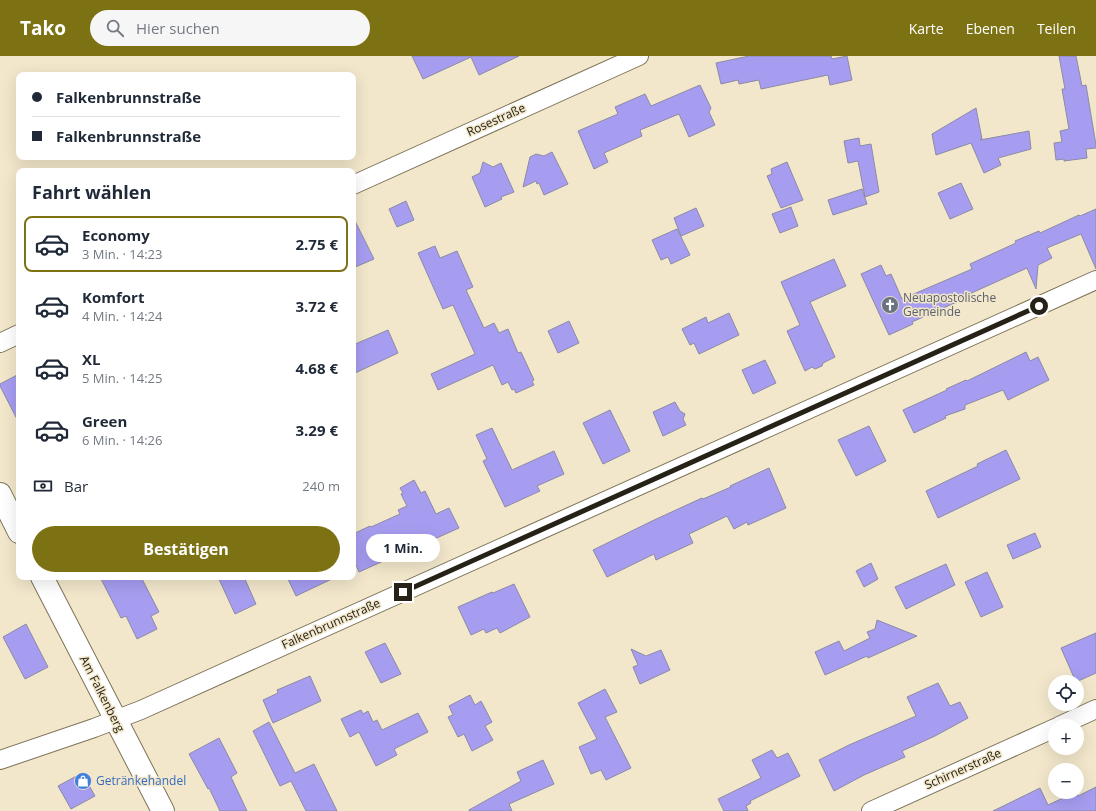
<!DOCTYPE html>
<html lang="de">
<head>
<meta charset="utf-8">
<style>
	body { margin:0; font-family:"Open Sans",sans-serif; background:#f6f6f7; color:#1f2937; height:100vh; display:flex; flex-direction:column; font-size:15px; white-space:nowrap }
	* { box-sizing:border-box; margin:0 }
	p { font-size:13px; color:#747a83 }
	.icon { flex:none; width:22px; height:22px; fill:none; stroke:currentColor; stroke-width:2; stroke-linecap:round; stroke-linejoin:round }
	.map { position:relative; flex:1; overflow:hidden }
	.drawer { position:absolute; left:16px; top:112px; width:340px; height:412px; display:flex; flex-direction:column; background:#fff; border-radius:8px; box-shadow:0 4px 16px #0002 }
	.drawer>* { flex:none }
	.top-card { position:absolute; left:16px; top:16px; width:340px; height:88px; border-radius:8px; box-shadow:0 4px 16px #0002; display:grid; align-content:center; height:88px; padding:0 16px; background:#fff }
	.controls { position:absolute; left:1048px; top:619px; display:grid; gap:8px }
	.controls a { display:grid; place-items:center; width:36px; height:36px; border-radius:50%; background:#fff; box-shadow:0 4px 16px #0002; font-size:20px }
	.end { position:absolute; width:18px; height:18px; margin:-9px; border:5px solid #262218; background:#fff; box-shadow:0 0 0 2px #fff }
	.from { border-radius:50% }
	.bubble { position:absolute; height:28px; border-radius:14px; background:#fff; box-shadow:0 4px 16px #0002; font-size:13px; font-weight:700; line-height:28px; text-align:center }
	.top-card b { display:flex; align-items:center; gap:14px; height:38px; font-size:15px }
	.top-card b+b { border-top:1px solid #e0e1e3 }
	.top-card i { width:10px; height:10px; background:#1f2937 }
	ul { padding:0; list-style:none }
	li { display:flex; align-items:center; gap:12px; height:56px; margin:0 8px 6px; padding:0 8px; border:2px solid transparent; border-radius:8px }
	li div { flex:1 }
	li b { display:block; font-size:15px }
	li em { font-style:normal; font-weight:700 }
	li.selected { border-color:#7c7213 }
	li>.icon { width:36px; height:36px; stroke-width:1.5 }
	h2 { padding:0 16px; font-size:18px; line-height:48px }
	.pay { display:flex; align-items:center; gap:10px; height:44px; padding:0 16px; font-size:15px }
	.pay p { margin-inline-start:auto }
	.cta { display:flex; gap:8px; margin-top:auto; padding:8px 16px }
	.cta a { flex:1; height:46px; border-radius:24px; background:#7c7213; color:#fff; font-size:16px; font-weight:700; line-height:46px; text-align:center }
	header { display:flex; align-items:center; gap:24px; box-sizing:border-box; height:56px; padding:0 20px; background:#7c7213; color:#fff }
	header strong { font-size:19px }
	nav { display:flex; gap:22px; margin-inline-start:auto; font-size:14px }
	.search { width:280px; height:36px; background:#f6f6f7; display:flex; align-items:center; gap:10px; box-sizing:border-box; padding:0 14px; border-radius:22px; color:#747a83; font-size:15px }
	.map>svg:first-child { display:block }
</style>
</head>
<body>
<header>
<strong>Tako</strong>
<div class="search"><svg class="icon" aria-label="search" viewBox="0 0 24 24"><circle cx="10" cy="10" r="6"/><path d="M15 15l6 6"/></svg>Hier suchen</div>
<nav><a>Karte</a><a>Ebenen</a><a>Teilen</a></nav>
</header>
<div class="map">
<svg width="1096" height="755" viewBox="0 0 1096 755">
	<rect width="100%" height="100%" fill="#f2e7cb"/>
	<!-- building -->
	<g fill="#a69df0" stroke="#8c8aa5">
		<polygon points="412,0 519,0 479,19 471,1 423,23"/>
		<polygon points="749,0 831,0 832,3 847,0 852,24 830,29 828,19 761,33 759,24 739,28 738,24 721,28 716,7"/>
		<polygon points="1059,0 1076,0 1082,30 1086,29 1096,89 1096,92 1086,93 1087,102 1064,105 1064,103 1056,104 1054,87 1062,86 1060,75 1069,73 1062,33 1065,33"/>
		<polygon points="700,29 711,52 709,56 715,69 689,81 679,58 640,74 642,80 604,97 608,106 594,113 578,75 618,58 615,51 645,38 651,50"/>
		<polygon points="976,52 982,83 980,84 1029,75 1031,93 998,102 1001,109 984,117 971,87 936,99 932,78"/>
		<polygon points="859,82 860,90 871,88 879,136 865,141 858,105 848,107 844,85"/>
		<polygon points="552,96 568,128 544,139 539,127 537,128 536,125 523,131 530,101 536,98 544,100"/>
		<polygon points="483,106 493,111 501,107 514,136 501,141 502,143 485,151 472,121 480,117"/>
		<polygon points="787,106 803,144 781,152 767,120 772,118 771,113"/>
		<polygon points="961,127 973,153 950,163 938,137"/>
		<polygon points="862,133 867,148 833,159 828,144"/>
		<polygon points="406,145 414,164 397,171 389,153"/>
		<polygon points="791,151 798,170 780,177 772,158"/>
		<polygon points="696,152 704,170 681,180 674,162"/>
		<polygon points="1096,153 1096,213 1081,178 1047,192 1052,202 1038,209 1036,233 1027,212 956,244 957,246 912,266 913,268 889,279 861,218 881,209 886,220 891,218 902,243 972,213 970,208 1016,187 1015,185 1039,175 1040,177 1079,159 1080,160"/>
		<polygon points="353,161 374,203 353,212"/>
		<polygon points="677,173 690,199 671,208 668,201 661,204 652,184"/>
		<polygon points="435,190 440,202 457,195 473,231 466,234 484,272 494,267 499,277 508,273 518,297 521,296 534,324 532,325 534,329 516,337 514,333 512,334 508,326 502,329 493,309 438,334 431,318 475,298 453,249 443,253 418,197"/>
		<polygon points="834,203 846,230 810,246 835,301 823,307 822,310 815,313 812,311 805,315 787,275 800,269 781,226"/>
		<polygon points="729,257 739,279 699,298 694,287 690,289 682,273 706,261 708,267"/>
		<polygon points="569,265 579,287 558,297 548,275"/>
		<polygon points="388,274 398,297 353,318 353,289"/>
		<polygon points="1026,296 1030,305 1038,301 1049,324 1008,344 1003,334 965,349 965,353 945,360 946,362 914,377 903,354 947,334 946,333 966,324 967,325"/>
		<polygon points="765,304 776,327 753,338 742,314"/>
		<polygon points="19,318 19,367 0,330 0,328"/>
		<polygon points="675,346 680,355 685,358 683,363 686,369 663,380 653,356"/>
		<polygon points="610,354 630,395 603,408 583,367"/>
		<polygon points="869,370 886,405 856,420 838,384"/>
		<polygon points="492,372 512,414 554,395 564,418 537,430 540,435 505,451 483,405 487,403 476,379"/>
		<polygon points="1006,394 1020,423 938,462 926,435 978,410 977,408"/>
		<polygon points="769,412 786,452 748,469 747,466 734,473 727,460 689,478 693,487 656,504 654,498 607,521 593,494 652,465 702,442 703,443 731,431 730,430"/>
		<polygon points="414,424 421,437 425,435 436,458 449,452 459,472 412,493 411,499 401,497 359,516 353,502 353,478 370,470 371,471 400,458 398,454 407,450 401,438 403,437 400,432"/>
		<polygon points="1035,477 1041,491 1013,503 1007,489"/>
		<polygon points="871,507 878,523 864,531 856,515"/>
		<polygon points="946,508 955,529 906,553 895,531"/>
		<polygon points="987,516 1003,551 981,561 965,526"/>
		<polygon points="100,521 141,521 159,556 151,560 157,573 137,583 126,560 121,562"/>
		<polygon points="218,521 244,521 256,548 235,558"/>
		<polygon points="287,521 336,521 296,540"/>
		<polygon points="514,528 530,561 500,577 497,572 486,577 484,573 471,579 458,551 492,536 493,537"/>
		<polygon points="877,564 917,580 868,602 867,600 825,619 815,596 839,585 844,595 870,582 867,576 875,573"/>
		<polygon points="26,568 48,611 25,623 3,581"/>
		<polygon points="1096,577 1096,617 1076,626 1061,592"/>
		<polygon points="385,587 401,618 381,627 365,596"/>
		<polygon points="631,593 646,600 661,594 670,614 640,628 633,611 638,609"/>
		<polygon points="310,620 321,645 273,667 263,644 278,637 277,634"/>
		<polygon points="938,627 950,650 960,646 968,662 935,680 902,695 905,701 864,719 834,735 819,704 849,689 916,660 907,641"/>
		<polygon points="605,633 617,656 605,661 631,712 606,724 601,714 591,718 579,691 597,683 578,647"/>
		<polygon points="470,639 475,649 481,645 492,666 485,670 493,684 472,695 464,678 458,681 448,661 453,659 449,650"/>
		<polygon points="361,654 363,658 368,655 373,666 377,664 382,674 418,657 428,676 394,693 397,699 376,710 359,676 350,681 341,663"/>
		<polygon points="269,666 295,717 314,708 337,755 306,755 291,725 280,730 253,675"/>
		<polygon points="219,682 237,717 231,721 247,755 220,755 209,732 208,733 189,698"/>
		<polygon points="772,694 777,702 788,697 800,720 750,745 751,747 746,750 748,755 724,755 718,743 761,722 752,704"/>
		<polygon points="543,704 554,728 509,748 512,755 469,755 469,754 521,725 517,716"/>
		<polygon points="82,717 95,740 71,753 58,730"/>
		<polygon points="1096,731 1096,755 993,755 1040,732 1048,749 1076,736 1078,740"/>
	</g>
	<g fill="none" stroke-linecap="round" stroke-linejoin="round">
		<!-- minor casing -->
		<g stroke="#7d7359" stroke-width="20">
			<g id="minor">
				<polyline points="353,129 639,0"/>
				<polyline points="0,287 19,278"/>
				<polyline points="1059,670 1096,653"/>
				<polyline points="0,704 94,672 141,654 1096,224"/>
				<polyline points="871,755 1055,672"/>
			</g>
		</g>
		<!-- tertiary casing -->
		<g stroke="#7d7359" stroke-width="24">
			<g id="tertiary">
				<polyline points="0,438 19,476"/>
				<polyline points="42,521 163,755"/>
			</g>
		</g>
		<!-- minor -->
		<use href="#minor" stroke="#fff" stroke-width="18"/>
		<!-- tertiary -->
		<use href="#tertiary" stroke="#fff" stroke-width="22"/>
	</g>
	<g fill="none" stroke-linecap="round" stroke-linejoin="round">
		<!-- route -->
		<polyline stroke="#262218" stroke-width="5" points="403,536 1039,250"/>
	</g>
	<!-- icons -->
	<defs>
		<g id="church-disc" transform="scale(0.9)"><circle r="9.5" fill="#6b7280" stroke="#f2e7cb"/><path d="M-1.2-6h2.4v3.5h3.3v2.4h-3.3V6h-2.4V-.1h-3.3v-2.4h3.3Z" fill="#fff"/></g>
		<g id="shop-disc" transform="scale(0.9)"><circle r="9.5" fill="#3f7fe0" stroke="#f2e7cb"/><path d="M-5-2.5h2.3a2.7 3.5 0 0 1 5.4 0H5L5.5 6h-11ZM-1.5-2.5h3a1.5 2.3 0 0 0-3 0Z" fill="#fff"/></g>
	</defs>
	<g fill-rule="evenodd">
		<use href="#church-disc" x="890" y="249"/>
		<use href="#shop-disc" x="83" y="725"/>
	</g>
	<g text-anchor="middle" stroke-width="3" stroke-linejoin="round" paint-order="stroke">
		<!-- street labels -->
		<g font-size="12" fill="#262218" stroke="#f2e7cb">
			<text transform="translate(496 64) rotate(-24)" y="4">Rosestraße</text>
			<text transform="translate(331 568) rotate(-24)" y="4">Falkenbrunnstraße</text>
			<text transform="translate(102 638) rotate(63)" y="4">Am Falkenberg</text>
			<text transform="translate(963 713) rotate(-24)" y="4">Schirnerstraße</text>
		</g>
		<!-- worship labels -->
		<g font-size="12" fill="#5b616d" stroke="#f2e7cb" text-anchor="start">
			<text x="903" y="246">Neuapostolische<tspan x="903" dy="14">Gemeinde</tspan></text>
		</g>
		<!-- shop labels -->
		<g font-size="12" fill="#366cbe" stroke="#f2e7cb" text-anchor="start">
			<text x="96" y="729">Getränkehandel</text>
		</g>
	</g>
</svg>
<div class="controls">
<a><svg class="icon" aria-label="locate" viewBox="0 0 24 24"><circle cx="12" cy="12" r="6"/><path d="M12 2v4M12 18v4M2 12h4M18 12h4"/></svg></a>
<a>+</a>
<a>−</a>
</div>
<i class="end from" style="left:1039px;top:250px"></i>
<i class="end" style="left:403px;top:536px"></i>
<div class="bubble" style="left:366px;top:478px;width:74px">1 Min.</div>
<div class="top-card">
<b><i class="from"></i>Falkenbrunnstraße</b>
<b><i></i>Falkenbrunnstraße</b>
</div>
<section class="drawer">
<h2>Fahrt wählen</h2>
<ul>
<li class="selected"><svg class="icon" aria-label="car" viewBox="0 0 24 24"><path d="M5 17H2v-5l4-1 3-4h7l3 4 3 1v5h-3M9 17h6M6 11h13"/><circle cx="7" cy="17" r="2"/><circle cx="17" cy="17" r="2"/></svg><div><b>Economy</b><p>3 Min. · 14:23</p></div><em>2.75 €</em></li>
<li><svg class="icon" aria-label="car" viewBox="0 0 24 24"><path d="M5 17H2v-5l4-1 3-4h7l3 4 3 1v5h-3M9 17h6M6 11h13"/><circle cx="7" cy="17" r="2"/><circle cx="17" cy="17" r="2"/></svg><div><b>Komfort</b><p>4 Min. · 14:24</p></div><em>3.72 €</em></li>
<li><svg class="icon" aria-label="car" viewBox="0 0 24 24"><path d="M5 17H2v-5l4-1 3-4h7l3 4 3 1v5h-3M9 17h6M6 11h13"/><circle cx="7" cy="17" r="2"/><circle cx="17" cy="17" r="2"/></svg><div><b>XL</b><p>5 Min. · 14:25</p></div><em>4.68 €</em></li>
<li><svg class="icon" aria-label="car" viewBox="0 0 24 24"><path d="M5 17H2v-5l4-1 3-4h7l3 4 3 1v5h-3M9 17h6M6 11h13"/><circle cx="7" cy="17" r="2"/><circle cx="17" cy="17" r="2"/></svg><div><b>Green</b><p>6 Min. · 14:26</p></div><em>3.29 €</em></li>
</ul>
<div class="pay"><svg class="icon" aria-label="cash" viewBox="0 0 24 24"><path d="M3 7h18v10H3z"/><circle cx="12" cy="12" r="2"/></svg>Bar<p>240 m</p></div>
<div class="cta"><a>Bestätigen</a></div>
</section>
</div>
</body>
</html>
